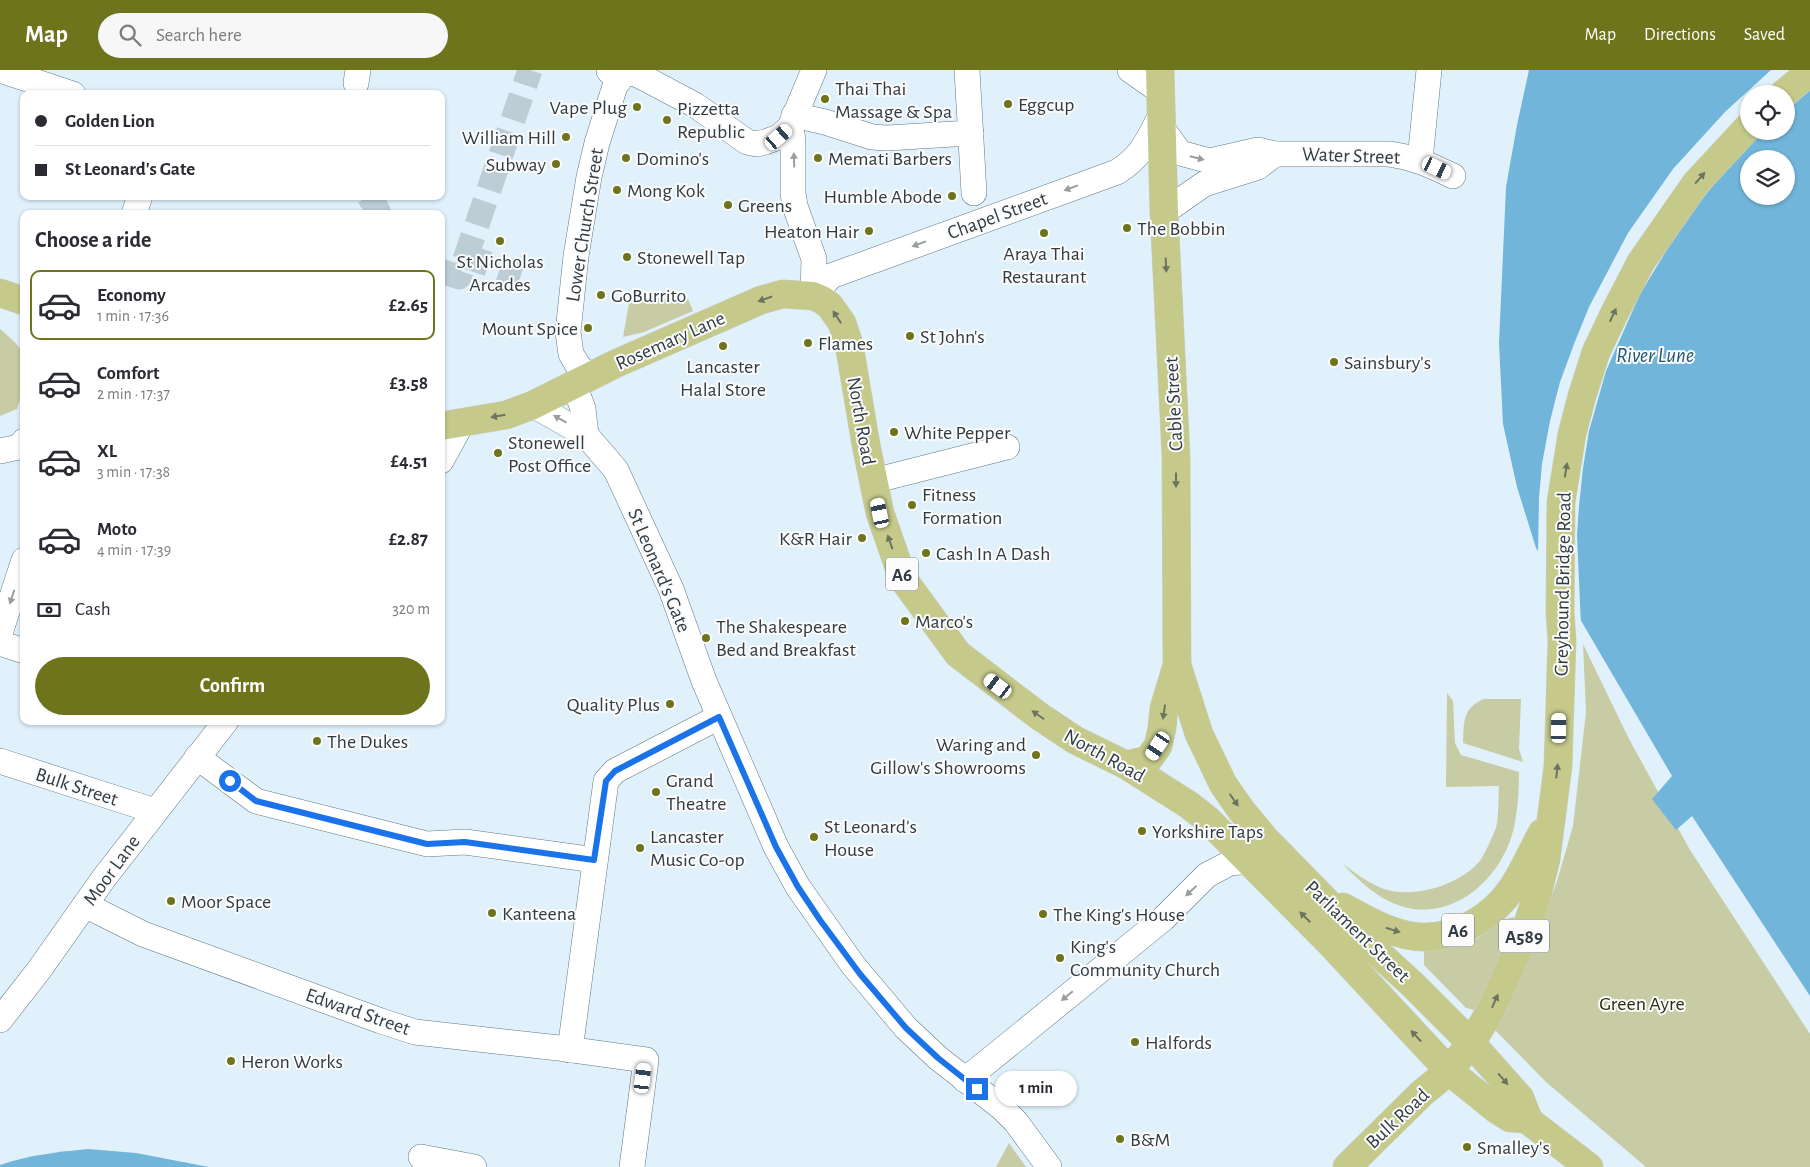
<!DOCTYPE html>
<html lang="en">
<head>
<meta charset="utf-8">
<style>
	body { margin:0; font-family:"Alegreya Sans",sans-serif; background:#f7f7f7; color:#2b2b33; height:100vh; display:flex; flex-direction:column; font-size:19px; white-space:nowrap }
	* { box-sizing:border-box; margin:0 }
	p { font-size:16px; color:#7c7c81 }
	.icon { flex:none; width:28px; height:28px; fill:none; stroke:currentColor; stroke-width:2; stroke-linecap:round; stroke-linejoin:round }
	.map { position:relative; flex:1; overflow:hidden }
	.drawer { position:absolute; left:20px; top:140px; width:425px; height:515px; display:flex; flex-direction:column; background:#fff; border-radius:10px; box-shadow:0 1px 4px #0004 }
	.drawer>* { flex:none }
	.guide { position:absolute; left:20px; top:20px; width:425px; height:110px; border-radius:10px; box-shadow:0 1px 4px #0004; display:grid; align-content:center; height:110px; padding:0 15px; background:#fff }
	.tools { position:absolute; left:1740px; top:15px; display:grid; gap:10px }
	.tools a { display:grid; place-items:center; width:55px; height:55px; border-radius:50%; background:#fff; box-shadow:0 1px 4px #0004; font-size:25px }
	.end { position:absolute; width:22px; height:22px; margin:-11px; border:6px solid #1a73e8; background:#fff; box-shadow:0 0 0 2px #fff }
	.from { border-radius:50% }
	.bubble { position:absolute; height:35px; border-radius:18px; background:#fff; box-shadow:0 1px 4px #0004; font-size:16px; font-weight:700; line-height:35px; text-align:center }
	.car { position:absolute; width:15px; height:30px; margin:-15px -8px; border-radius:6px; box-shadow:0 0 4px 1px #0007; background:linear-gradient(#fff 24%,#345 0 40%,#fff 0 76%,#345 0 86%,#fff 0) }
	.guide b { display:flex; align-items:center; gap:18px; height:48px; font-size:19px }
	.guide b+b { border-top:1px solid #e1e1e2 }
	.guide i { width:12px; height:12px; background:#2b2b33 }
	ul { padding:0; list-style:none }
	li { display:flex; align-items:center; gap:15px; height:70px; margin:0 10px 8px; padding:0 5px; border:2px solid transparent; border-radius:10px }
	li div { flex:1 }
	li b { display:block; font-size:19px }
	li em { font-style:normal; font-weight:700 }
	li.selected { border-color:#6d741c }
	li>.icon { width:45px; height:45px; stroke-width:1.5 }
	h2 { padding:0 15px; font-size:22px; line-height:60px }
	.pay { display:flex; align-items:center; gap:12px; height:55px; padding:0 15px; font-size:19px }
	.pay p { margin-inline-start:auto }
	.button { display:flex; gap:10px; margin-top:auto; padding:10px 15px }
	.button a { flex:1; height:58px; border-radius:30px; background:#6d741c; color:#fff; font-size:20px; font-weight:700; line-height:58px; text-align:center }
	header { display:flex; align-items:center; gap:30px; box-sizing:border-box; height:70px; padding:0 25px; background:#6d741c; color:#fff }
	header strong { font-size:24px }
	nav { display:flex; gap:28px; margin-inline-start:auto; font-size:18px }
	.search { width:350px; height:45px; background:#f7f7f7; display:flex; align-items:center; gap:12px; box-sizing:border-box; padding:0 18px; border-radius:28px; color:#7c7c81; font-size:19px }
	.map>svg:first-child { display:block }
</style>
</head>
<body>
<header>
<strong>Map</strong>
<div class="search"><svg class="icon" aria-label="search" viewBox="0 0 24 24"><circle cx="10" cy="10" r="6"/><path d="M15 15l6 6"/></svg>Search here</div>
<nav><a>Map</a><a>Directions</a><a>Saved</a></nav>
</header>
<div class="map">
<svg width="1810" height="1097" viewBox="0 0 1810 1097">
	<rect width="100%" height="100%" fill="#e0f1fb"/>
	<!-- green -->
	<g fill="#c7cca5">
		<polygon points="631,222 667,230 688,229 693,241 644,262 623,267"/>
		<path d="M 0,259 C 6,264 13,270 18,276 C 31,293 23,320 17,339 L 0,346 Z"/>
		<polygon points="1583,574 1629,669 1690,780 1810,964 1810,1097 1646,1097 1546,1012 1493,958 1538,863 1557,811 1573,756 1586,642"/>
		<path d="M 1447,623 L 1453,631 L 1455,673 L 1461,685 L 1519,702 C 1519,719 1518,736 1515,752 C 1507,801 1461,849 1408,838 C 1381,832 1360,812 1342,793 C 1355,803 1368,813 1384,819 C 1415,829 1458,815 1479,792 C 1484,787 1493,765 1496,758 C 1499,746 1498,729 1499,716 L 1446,717 Z"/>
		<path d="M 1484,629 L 1521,629 L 1519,679 L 1523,692 L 1463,673 C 1464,653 1462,638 1484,629 Z"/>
		<path d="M 1514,847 L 1518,852 L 1479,941 L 1466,938 L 1424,895 L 1424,880 C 1441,880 1463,877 1478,868 C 1490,861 1500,848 1514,847 Z"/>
		<polygon points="1009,1073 1026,1097 996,1097"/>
	</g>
	<!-- water -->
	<g fill="#72b5db" fill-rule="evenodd">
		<path d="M 1529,0 L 1806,0 L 1810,16 L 1810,926 L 1692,746 L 1676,760 L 1652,729 L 1672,706 L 1573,537 L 1536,478 L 1517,417 L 1503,354 L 1499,273 L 1506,117 L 1517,55 ZM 1749,24 L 1786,24 L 1786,61 L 1749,61 ZM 1749,89 L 1786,89 L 1786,126 L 1749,126 Z"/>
		<path d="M 88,1079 L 136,1083 L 209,1097 L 0,1097 L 0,1095 C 29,1085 57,1082 88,1079 Z"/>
	</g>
	<!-- pier -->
	<polygon fill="#e0f1fb" points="1771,0 1809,0 1810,20 1786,41 1786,24 1749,24 1749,61 1763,61 1729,96 1685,150 1640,224 1606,301 1589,361 1583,398 1579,436 1577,465 1581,556 1538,486 1539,428 1542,394 1550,351 1560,312 1574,274 1589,237 1628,163 1673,99 1725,42"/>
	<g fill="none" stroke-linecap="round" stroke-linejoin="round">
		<!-- minor-tunnel -->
		<g stroke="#bdcdd6" stroke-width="25" stroke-dasharray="25 12" stroke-linecap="butt">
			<polyline points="369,126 378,141 378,144"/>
			<polyline points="465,186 521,205"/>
			<polyline points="441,201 459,207 530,0"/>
		</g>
		<!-- minor casing -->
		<g stroke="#5f7887" stroke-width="26">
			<g id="minor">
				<polyline points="0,0 73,24"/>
				<polyline points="967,0 974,123"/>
				<polyline points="1130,0 1160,21"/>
				<polyline points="609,1 636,4 646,9 695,35 747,72 757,74 765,72 779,67 790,57 814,0"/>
				<polyline points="356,13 358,0"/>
				<polyline points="794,45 825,52 872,67 887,68 971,63"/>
				<polyline points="790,57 793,69 793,123 795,136 814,189 813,226"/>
				<path d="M 1162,58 L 1180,83 L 1210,91 L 1258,80 L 1275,84 L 1389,84 C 1413,87 1432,96 1453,106"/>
				<polyline points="1420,90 1429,0"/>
				<polyline points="1164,142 1204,114 1258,97 1275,84"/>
				<polyline points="134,144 140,126"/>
				<path d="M 813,226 L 831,206 L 1117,102 C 1143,86 1148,69 1162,43"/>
				<polyline points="588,307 577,294 571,284 568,262 576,186 589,107 597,73 615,16 627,0"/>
				<polyline points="574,314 583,339 586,365"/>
				<polyline points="533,335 586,365 616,400 671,519 704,611 776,777 798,817 853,895 906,958 938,988 1002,1038 1016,1052 1049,1097"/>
				<polyline points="0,381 19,377 24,371"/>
				<polyline points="441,391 462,353"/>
				<polyline points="873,411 1007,377"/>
				<polyline points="0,563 24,490"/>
				<polyline points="0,573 24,581"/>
				<polyline points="197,687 256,731 427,774 465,772 595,790"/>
				<polyline points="0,691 155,741"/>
				<polyline points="85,835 143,864 381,951 415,962 559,978 646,990 632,1097"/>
				<polyline points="0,950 39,900 104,808 226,651"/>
				<polyline points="570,980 606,711 615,701 719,647"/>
				<polyline points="965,1010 1163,849 1207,805 1230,793 1250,791"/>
				<polyline points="421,1087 474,1097"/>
			</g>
		</g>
		<!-- major casing -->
		<g stroke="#cdd0d2" stroke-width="29">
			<g id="major">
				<polyline points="1160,0 1164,142 1176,386 1177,595 1199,664 1223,714 1241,740 1266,770 1367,873 1412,914 1471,973 1520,1028 1529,1051 1589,1097"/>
				<polyline points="1783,24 1810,2"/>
				<polyline points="0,223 24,231"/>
				<polyline points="441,356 506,345 533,335 615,294 761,230 783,224 813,226 822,230 830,236 842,253 849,274 866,375 880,443 903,509 958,584 1039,646 1075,670 1126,695 1189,735 1208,750 1330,873 1449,1001 1496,1039 1510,1048 1528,1049"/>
				<polyline points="1126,695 1148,690 1158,676 1162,658 1164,638 1177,595"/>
				<path d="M 1343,837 C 1367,850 1394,866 1422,867 C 1458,868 1493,847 1513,817 C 1524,800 1532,781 1542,763"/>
				<polyline points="1347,1097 1421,1024 1449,1001 1471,973 1491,940 1522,871 1536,829 1546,789 1558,696 1562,570 1560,542 1561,432 1572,364 1582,326 1596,282 1615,242 1641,192 1696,113 1749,56"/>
			</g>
		</g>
		<!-- minor -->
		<use href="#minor" stroke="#fff" stroke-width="25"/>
		<!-- major -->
		<use href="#major" stroke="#c5ca8b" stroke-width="28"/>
	</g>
	<!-- one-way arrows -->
	<defs><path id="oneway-solid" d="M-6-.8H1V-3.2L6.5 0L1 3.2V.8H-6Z" transform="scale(1.25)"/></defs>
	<g fill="#989da0">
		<use href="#oneway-solid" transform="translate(1197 88) rotate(14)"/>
		<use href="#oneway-solid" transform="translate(794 90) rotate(-92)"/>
		<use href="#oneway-solid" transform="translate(1071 118) rotate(160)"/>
		<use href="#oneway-solid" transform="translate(919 174) rotate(160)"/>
		<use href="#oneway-solid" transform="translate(560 349) rotate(-151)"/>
		<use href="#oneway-solid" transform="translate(12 527) rotate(108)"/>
		<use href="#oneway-solid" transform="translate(1191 821) rotate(137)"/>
		<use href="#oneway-solid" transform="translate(1067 926) rotate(141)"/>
	</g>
	<g fill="#6c745f">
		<use href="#oneway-solid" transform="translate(1700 108) rotate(-49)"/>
		<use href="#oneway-solid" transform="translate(1166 195) rotate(87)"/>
		<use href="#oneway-solid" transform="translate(765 229) rotate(161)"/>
		<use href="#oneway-solid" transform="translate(1613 245) rotate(-65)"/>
		<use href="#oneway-solid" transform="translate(837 247) rotate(-123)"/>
		<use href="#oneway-solid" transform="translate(498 346) rotate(170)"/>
		<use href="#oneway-solid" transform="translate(1566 400) rotate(-81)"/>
		<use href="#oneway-solid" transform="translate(1176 410) rotate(90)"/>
		<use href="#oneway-solid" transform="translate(890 472) rotate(-110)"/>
		<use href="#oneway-solid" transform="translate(1164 642) rotate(98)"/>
		<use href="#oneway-solid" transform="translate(1038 645) rotate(-145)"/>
		<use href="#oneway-solid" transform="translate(1557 701) rotate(-84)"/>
		<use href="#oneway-solid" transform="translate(1234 730) rotate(55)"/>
		<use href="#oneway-solid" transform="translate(1305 847) rotate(-135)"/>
		<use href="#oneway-solid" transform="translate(1393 860) rotate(17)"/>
		<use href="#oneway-solid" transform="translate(1495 931) rotate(-66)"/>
		<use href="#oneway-solid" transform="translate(1416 966) rotate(-133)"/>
		<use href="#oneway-solid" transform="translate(1503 1009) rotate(49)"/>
	</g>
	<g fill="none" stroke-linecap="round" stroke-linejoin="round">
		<!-- route -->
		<polyline stroke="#1a73e8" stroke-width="6" points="230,711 256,731 427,774 465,772 594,790 606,711 615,701 719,647 776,777 798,817 820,850 860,904 906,958 938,988 977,1019"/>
	</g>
	<!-- markers -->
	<g fill="#6d741c" stroke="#fbfbfb" stroke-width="2">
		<circle cx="825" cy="29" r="5"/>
		<circle cx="1008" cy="34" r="5"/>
		<circle cx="637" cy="37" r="5"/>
		<circle cx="667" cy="50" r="5"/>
		<circle cx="566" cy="67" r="5"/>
		<circle cx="626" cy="88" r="5"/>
		<circle cx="818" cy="88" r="5"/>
		<circle cx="556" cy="94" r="5"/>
		<circle cx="617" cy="120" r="5"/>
		<circle cx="952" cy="126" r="5"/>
		<circle cx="728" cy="135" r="5"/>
		<circle cx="1127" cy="158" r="5"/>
		<circle cx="869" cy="161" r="5"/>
		<circle cx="1044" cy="163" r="5"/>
		<circle cx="500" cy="171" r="5"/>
		<circle cx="627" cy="187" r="5"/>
		<circle cx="601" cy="225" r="5"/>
		<circle cx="588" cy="258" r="5"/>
		<circle cx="910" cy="266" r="5"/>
		<circle cx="808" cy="273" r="5"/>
		<circle cx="723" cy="276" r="5"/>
		<circle cx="1334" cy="292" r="5"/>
		<circle cx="894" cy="362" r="5"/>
		<circle cx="498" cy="383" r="5"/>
		<circle cx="912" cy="435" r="5"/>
		<circle cx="862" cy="468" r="5"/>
		<circle cx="926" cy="483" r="5"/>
		<circle cx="905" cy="551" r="5"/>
		<circle cx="706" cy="568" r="5"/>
		<circle cx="670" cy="634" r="5"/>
		<circle cx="317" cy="671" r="5"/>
		<circle cx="1036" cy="685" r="5"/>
		<circle cx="656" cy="722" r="5"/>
		<circle cx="1142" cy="761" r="5"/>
		<circle cx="814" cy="767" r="5"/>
		<circle cx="640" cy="778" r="5"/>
		<circle cx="171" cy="831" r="5"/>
		<circle cx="492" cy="843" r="5"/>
		<circle cx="1043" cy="844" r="5"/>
		<circle cx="1060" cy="888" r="5"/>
		<circle cx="1135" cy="972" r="5"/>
		<circle cx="231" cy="991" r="5"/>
		<circle cx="1120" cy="1069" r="5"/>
		<circle cx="1467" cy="1077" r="5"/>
	</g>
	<g text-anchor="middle" stroke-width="4" stroke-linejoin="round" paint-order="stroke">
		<!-- shield labels -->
		<g fill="#fbfbfb" stroke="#6d757a" stroke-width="1">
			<rect x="886" y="487.5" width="32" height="33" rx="4"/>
			<rect x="1442" y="843.5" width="32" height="33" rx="4"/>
			<rect x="1499" y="849.5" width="50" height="33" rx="4"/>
		</g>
		<g font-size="19" font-weight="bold" fill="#303b42">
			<text x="902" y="511">A6</text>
			<text x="1458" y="867">A6</text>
			<text x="1524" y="873">A589</text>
		</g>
		<!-- poi labels -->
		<g font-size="20" fill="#303b42" stroke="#fbfbfb" text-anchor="start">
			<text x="835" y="25">Thai Thai<tspan x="835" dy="23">Massage &amp; Spa</tspan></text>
			<text x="1018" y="41">Eggcup</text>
			<text x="627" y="44" text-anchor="end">Vape Plug</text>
			<text x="677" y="45">Pizzetta<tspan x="677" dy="23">Republic</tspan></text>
			<text x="556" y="74" text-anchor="end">William Hill</text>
			<text x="636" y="95">Domino's</text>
			<text x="828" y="95">Memati Barbers</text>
			<text x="546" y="101" text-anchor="end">Subway</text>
			<text x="627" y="127">Mong Kok</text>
			<text x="942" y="133" text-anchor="end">Humble Abode</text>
			<text x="738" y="142">Greens</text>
			<text x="1137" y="165">The Bobbin</text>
			<text x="859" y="168" text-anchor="end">Heaton Hair</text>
			<text x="1044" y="190" text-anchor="middle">Araya Thai<tspan x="1044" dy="23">Restaurant</tspan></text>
			<text x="637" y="194">Stonewell Tap</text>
			<text x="500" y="198" text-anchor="middle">St Nicholas<tspan x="500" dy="23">Arcades</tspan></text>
			<text x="611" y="232">GoBurrito</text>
			<text x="578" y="265" text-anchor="end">Mount Spice</text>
			<text x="920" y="273">St John's</text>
			<text x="818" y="280">Flames</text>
			<text x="1344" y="299">Sainsbury's</text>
			<text x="723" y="303" text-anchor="middle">Lancaster<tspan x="723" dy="23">Halal Store</tspan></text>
			<text x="904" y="369">White Pepper</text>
			<text x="508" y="379">Stonewell<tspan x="508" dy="23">Post Office</tspan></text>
			<text x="922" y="431">Fitness<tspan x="922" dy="23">Formation</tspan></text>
			<text x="852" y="475" text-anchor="end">K&amp;R Hair</text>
			<text x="936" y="490">Cash In A Dash</text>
			<text x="915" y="558">Marco's</text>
			<text x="716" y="563">The Shakespeare<tspan x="716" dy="23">Bed and Breakfast</tspan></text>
			<text x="660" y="641" text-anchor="end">Quality Plus</text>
			<text x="327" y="678">The Dukes</text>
			<text x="1026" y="681" text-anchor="end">Waring and<tspan x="1026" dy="23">Gillow's Showrooms</tspan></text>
			<text x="666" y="717">Grand<tspan x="666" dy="23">Theatre</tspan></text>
			<text x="824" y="763">St Leonard's<tspan x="824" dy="23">House</tspan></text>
			<text x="1152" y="768">Yorkshire Taps</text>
			<text x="650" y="773">Lancaster<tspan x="650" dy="23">Music Co-op</tspan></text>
			<text x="181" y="838">Moor Space</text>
			<text x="502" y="850">Kanteena</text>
			<text x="1053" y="851">The King's House</text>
			<text x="1070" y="883">King's<tspan x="1070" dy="23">Community Church</tspan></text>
			<text x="1145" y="979">Halfords</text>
			<text x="241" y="998">Heron Works</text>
			<text x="1130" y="1076">B&amp;M</text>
			<text x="1477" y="1084">Smalley's</text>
		</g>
		<!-- street labels -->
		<g font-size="20" fill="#303b42" stroke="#fbfbfb">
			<text transform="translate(1351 85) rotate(2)" y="7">Water Street</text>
			<text transform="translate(997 145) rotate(-20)" y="7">Chapel Street</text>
			<text transform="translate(584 155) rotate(-81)" y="7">Lower Church Street</text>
			<text transform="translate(670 270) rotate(-24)" y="7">Rosemary Lane</text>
			<text transform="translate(1173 334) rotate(-93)" y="7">Cable Street</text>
			<text transform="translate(862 351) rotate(80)" y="7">North Road</text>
			<text transform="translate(660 500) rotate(67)" y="7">St Leonard's Gate</text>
			<text transform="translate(1562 514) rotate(-89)" y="7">Greyhound Bridge Road</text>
			<text transform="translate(1105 685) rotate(29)" y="7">North Road</text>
			<text transform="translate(77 716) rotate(18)" y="7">Bulk Street</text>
			<text transform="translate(111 800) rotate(-54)" y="7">Moor Lane</text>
			<text transform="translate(1358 861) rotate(44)" y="7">Parliament Street</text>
			<text transform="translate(358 941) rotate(19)" y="7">Edward Street</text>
			<text transform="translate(1397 1048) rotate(-43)" y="7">Bulk Road</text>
		</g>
		<!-- park labels -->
		<g font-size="20" fill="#2c2e11" stroke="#fbfbfb">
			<text x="1642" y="940">Green Ayre</text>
		</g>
		<!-- water labels -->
		<g font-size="21" font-style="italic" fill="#215570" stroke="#fbfbfb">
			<text x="1655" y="292">River Lune</text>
		</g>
	</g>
</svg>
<div class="tools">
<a><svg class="icon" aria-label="locate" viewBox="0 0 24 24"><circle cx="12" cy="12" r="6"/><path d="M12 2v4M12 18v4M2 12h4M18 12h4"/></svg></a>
<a><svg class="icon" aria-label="layers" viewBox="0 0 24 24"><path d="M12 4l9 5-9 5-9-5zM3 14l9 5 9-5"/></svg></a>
</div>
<i class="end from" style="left:230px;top:711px"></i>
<i class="end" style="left:977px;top:1019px"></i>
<div class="bubble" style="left:995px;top:1001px;width:82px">1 min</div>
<i class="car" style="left:779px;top:67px;rotate:49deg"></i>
<i class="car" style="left:1437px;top:98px;rotate:116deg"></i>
<i class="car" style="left:880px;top:443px;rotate:348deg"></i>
<i class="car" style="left:998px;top:616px;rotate:307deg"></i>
<i class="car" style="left:1559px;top:658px;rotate:1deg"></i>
<i class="car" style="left:1158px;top:676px;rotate:213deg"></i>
<i class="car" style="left:643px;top:1008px;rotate:7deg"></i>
<div class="guide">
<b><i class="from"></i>Golden Lion</b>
<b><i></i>St Leonard's Gate</b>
</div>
<section class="drawer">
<h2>Choose a ride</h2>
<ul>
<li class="selected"><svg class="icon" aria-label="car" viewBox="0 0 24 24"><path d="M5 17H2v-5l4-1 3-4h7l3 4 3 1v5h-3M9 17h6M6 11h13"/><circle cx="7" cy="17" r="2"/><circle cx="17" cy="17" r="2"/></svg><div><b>Economy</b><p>1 min · 17:36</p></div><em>£2.65</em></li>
<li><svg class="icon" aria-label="car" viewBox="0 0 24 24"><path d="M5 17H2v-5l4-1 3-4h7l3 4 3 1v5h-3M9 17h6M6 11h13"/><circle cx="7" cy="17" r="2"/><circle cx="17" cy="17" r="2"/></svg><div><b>Comfort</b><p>2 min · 17:37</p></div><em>£3.58</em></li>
<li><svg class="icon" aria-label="car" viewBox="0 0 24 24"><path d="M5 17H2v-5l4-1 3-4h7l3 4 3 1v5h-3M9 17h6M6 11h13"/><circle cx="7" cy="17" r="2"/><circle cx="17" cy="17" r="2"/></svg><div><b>XL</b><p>3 min · 17:38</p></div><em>£4.51</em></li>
<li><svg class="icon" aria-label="car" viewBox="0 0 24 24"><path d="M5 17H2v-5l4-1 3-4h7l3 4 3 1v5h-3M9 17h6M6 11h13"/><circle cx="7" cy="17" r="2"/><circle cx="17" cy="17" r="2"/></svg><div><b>Moto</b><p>4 min · 17:39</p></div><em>£2.87</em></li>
</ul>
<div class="pay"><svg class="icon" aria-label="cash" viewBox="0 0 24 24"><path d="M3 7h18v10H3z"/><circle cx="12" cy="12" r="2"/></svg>Cash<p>320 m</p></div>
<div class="button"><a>Confirm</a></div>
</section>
</div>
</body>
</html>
